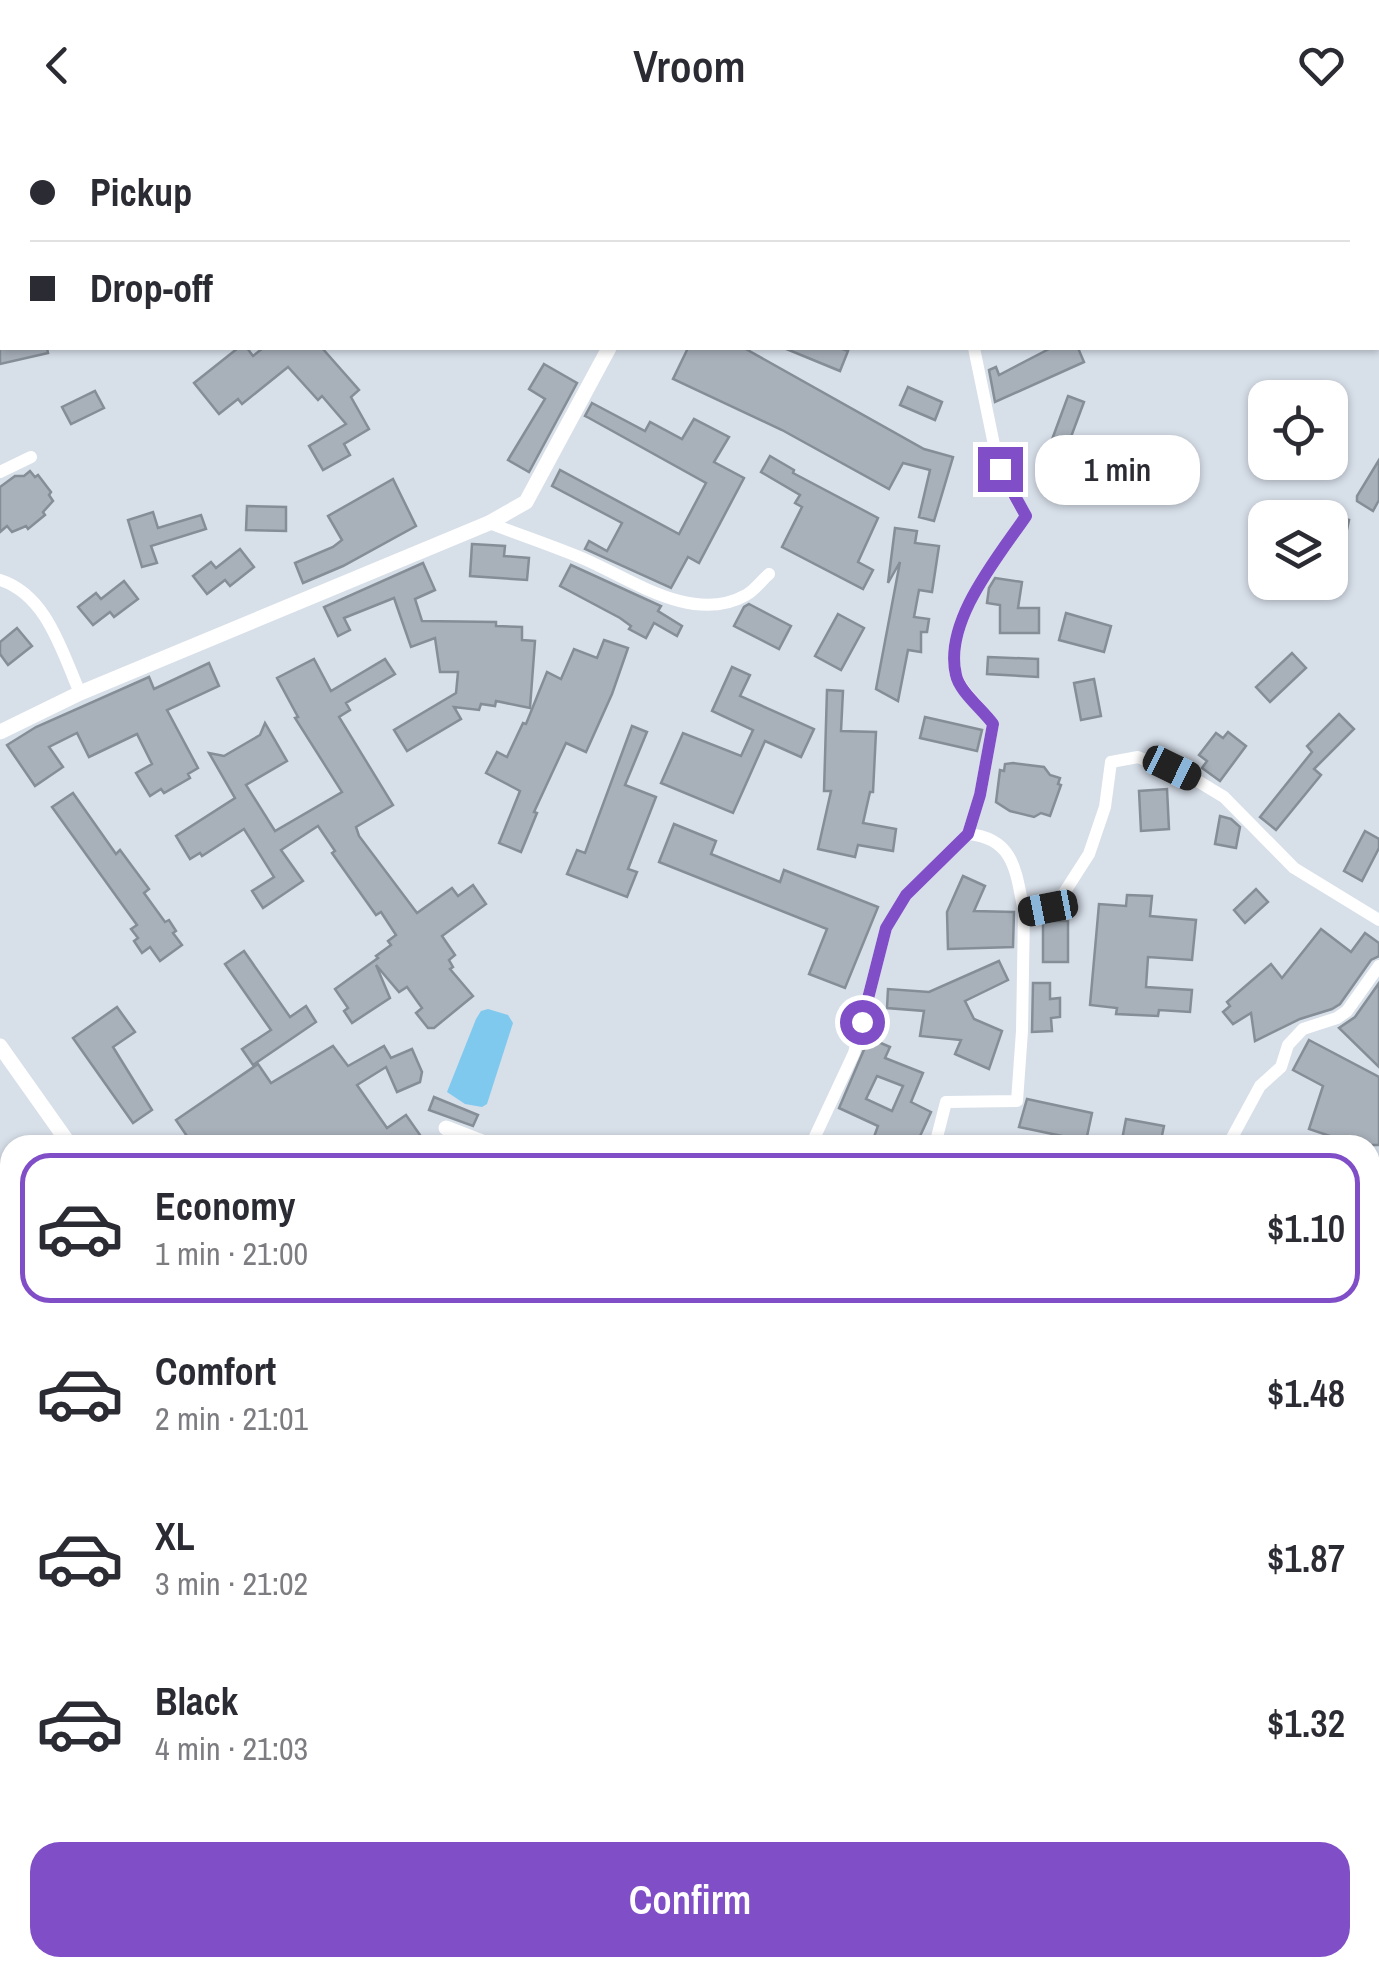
<!DOCTYPE html>
<html lang="en">
<head>
<meta charset="utf-8">
<style>
	body { margin:0; font-family:"Archivo Narrow",sans-serif; background:#f7f7f7; color:#2b2b33; height:100vh; display:flex; flex-direction:column; font-size:38px; white-space:nowrap }
	* { box-sizing:border-box; margin:0 }
	p { font-size:32px; color:#7c7c81 }
	.icon { flex:none; width:55px; height:55px; fill:none; stroke:currentColor; stroke-width:2; stroke-linecap:round; stroke-linejoin:round }
	.map { position:relative; flex:1; overflow:hidden }
	.drawer { position:absolute; left:0px; top:1005px; width:1380px; height:842px; display:flex; flex-direction:column; background:#fff; border-radius:30px 30px 0 0; box-shadow:0 2px 8px #0004 }
	.drawer>* { flex:none }
	.guide { position:absolute; left:0px; top:0px; width:1380px; height:220px; box-shadow:0 2px 8px #0004; display:grid; align-content:center; height:220px; padding:0 30px; background:#fff }
	.buttons { position:absolute; left:1248px; top:250px; display:grid; gap:20px }
	.buttons a { display:grid; place-items:center; width:100px; height:100px; border-radius:20px; background:#fff; box-shadow:0 2px 8px #0004; font-size:50px }
	.end { position:absolute; width:45px; height:45px; margin:-22px; border:12px solid #804fc7; background:#fff; box-shadow:0 0 0 5px #fff }
	.from { border-radius:50% }
	.bubble { position:absolute; height:70px; border-radius:30px; background:#fff; box-shadow:0 2px 8px #0004; font-size:32px; font-weight:600; line-height:70px; text-align:center }
	.car { position:absolute; width:30px; height:60px; margin:-30px -15px; border-radius:12px; box-shadow:0 0 8px 2px #0007; background:linear-gradient(#222 24%,#8ab4d8 0 40%,#222 0 76%,#8ab4d8 0 86%,#222 0) }
	.guide b { display:flex; align-items:center; gap:35px; height:95px; font-size:38px }
	.guide b+b { border-top:2px solid #e1e1e2 }
	.guide i { width:25px; height:25px; background:#2b2b33 }
	ul { padding:18px 0 0; list-style:none }
	li { display:flex; align-items:center; gap:30px; height:150px; margin:0 20px 15px; padding:0 10px; border:5px solid transparent; border-radius:30px }
	li div { flex:1 }
	li b { display:block; font-size:38px }
	li em { font-style:normal; font-weight:600 }
	li.selected { border-color:#804fc7 }
	li>.icon { width:90px; height:90px; stroke-width:1.5 }
	.cta { display:flex; gap:20px; margin-top:auto; padding:20px 30px }
	.cta a { flex:1; height:115px; border-radius:30px; background:#804fc7; color:#fff; font-size:40px; font-weight:600; line-height:115px; text-align:center }
	header { display:flex; justify-content:space-between; align-items:center; height:130px; padding:0 30px; background:#fff; font-size:45px; font-weight:600 }
	.map>svg:first-child { display:block }
</style>
</head>
<body>
<header><svg class="icon" aria-label="back" viewBox="0 0 24 24"><path d="M15 5l-7 7 7 7"/></svg>Vroom<svg class="icon" aria-label="heart" viewBox="0 0 24 24"><path d="M12 20l-8-8c-3-5 5-10 8-4 3-6 11-1 8 4z"/></svg></header>
<div class="map">
<svg width="1379" height="1846" viewBox="0 0 1379 1846">
	<rect width="100%" height="100%" fill="#d7dfe9"/>
	<!-- water -->
	<polygon fill="#80c9ee" points="488,879 508,885 513,893 487,974 482,977 465,974 447,962 476,889 481,881"/>
	<!-- building -->
	<g fill="#a8b0ba" stroke="#858d96" stroke-width="2.5" fill-rule="evenodd">
		<polygon points="0,218 47,218 48,223 0,234"/>
		<polygon points="238,218 247,218 253,226 263,218 322,218 359,260 351,267 369,299 344,314 350,325 323,340 309,316 346,294 322,266 318,270 288,237 242,274 238,269 219,284 194,253"/>
		<polygon points="688,218 744,218 924,319 953,327 934,391 919,387 930,340 903,333 889,359 782,300 673,249"/>
		<polygon points="784,218 840,218 848,221 840,241"/>
		<polygon points="1051,218 1078,218 1084,232 995,272 989,240 996,237 999,245"/>
		<polygon points="544,234 577,253 529,342 508,330 545,269 529,259"/>
		<polygon points="908,257 942,272 935,290 900,275"/>
		<polygon points="95,261 104,278 71,294 62,277"/>
		<polygon points="1068,266 1084,272 1059,339 1043,334"/>
		<polygon points="592,273 645,301 650,292 682,309 694,289 729,307 714,332 744,348 699,433 688,427 671,458 585,419 589,411 607,421 622,393 552,356 560,340 679,404 706,353 589,288 585,286"/>
		<polygon points="770,326 794,340 793,343 878,388 858,432 873,440 863,459 782,417 802,377 795,373 800,365 761,342"/>
		<polygon points="1141,329 1160,332 1155,361 1136,358"/>
		<polygon points="1379,330 1379,370 1373,381 1357,371 1357,366"/>
		<polygon points="30,341 35,347 38,345 51,362 49,365 53,371 43,382 45,385 28,399 26,396 12,402 7,396 0,402 0,357 15,346 24,346"/>
		<polygon points="393,349 416,396 343,436 303,453 295,433 333,417 342,410 328,386"/>
		<polygon points="247,376 286,377 286,401 246,400"/>
		<polygon points="153,382 158,398 201,385 206,399 151,416 157,433 142,437 128,390"/>
		<polygon points="1330,385 1349,390 1336,452 1330,451"/>
		<polygon points="895,398 917,401 915,413 939,416 932,462 919,460 914,487 929,489 927,502 921,502 921,522 908,520 898,571 876,559 900,432 888,453"/>
		<polygon points="472,414 505,416 504,426 529,428 527,450 470,446"/>
		<polygon points="240,419 254,437 230,456 225,450 207,464 193,446 211,432 216,438"/>
		<polygon points="423,433 435,460 415,469 422,491 496,492 496,496 522,497 522,510 535,511 530,578 496,571 495,576 481,574 479,580 454,577 461,589 407,621 394,600 456,563 458,542 440,542 435,508 411,517 394,468 344,488 350,500 338,506 324,477"/>
		<polygon points="571,435 661,476 658,481 682,496 677,506 654,493 646,508 629,499 631,496 620,488 560,456"/>
		<polygon points="995,448 1022,452 1018,478 1039,478 1039,503 1000,503 1000,475 987,473 989,458"/>
		<polygon points="124,451 138,469 114,487 110,482 93,495 78,477 96,463 101,469"/>
		<polygon points="749,474 791,496 779,519 734,496 744,477"/>
		<polygon points="1066,483 1111,496 1104,522 1059,510"/>
		<polygon points="838,484 864,498 841,540 815,526"/>
		<polygon points="17,498 32,516 8,535 0,524 0,512"/>
		<polygon points="604,510 628,518 612,564 586,622 566,613 534,682 537,683 521,722 499,713 520,661 486,643 497,622 507,627 523,593 526,594 547,542 561,549 574,519 597,528"/>
		<polygon points="1292,523 1306,538 1270,572 1256,557"/>
		<polygon points="988,527 1038,529 1038,547 987,544"/>
		<polygon points="314,529 331,561 385,529 395,544 346,573 350,580 339,587 393,675 356,697 359,706 417,783 452,758 458,766 473,755 486,774 442,806 455,825 449,830 453,837 450,839 473,866 434,898 428,898 416,883 422,878 407,857 399,862 376,835 390,868 352,893 344,881 348,878 335,859 378,828 376,826 391,815 388,811 396,805 381,782 376,785 332,723 335,721 318,696 281,720 303,751 263,778 252,761 274,747 244,699 202,726 200,723 190,729 176,706 235,668 209,623 224,626 260,605 265,593 287,631 246,655 275,701 342,662 295,588 298,587 277,548"/>
		<polygon points="209,533 219,556 167,580 198,638 188,644 190,648 164,663 161,659 150,666 136,643 152,634 137,604 89,627 77,603 49,617 63,637 35,656 7,615 36,597 149,547 154,559"/>
		<polygon points="732,537 750,545 740,566 814,599 801,627 765,611 733,683 661,653 683,603 741,626 753,600 712,581"/>
		<polygon points="1094,549 1101,586 1081,590 1074,553"/>
		<polygon points="827,560 843,561 841,601 876,602 873,662 870,662 863,693 896,699 893,721 858,715 855,727 818,719 831,661 824,661"/>
		<polygon points="1339,584 1354,599 1314,639 1321,645 1276,700 1260,687 1312,622 1307,616"/>
		<polygon points="925,587 982,600 977,621 920,608"/>
		<polygon points="632,596 647,602 625,655 656,667 628,739 637,742 627,767 567,744 577,720 585,723"/>
		<polygon points="1228,602 1246,616 1220,651 1202,638 1207,631 1199,625 1216,603 1223,608"/>
		<polygon points="1013,633 1044,637 1050,645 1060,648 1058,654 1061,655 1050,686 1041,683 1034,687 1010,681 996,672 1000,640 1004,641 1005,634"/>
		<polygon points="1167,659 1169,699 1141,701 1139,661"/>
		<polygon points="73,663 116,724 120,720 149,759 144,763 165,792 169,790 176,801 173,803 182,815 160,831 150,817 142,823 134,811 138,808 131,799 137,795 52,677"/>
		<polygon points="1220,686 1231,689 1240,697 1236,718 1215,714"/>
		<polygon points="674,694 716,711 711,724 780,752 784,740 878,777 845,858 809,844 827,799 659,732"/>
		<polygon points="1365,701 1379,709 1379,718 1362,751 1344,741"/>
		<polygon points="963,746 985,756 974,781 1014,782 1013,817 948,819 947,782"/>
		<polygon points="1256,759 1268,772 1245,793 1234,780"/>
		<polygon points="1127,765 1152,766 1150,786 1196,790 1192,830 1148,827 1146,857 1192,860 1190,882 1159,880 1158,886 1116,884 1117,878 1090,875 1099,774 1126,776"/>
		<rect x="1043" y="791" width="25" height="41"/>
		<polygon points="1321,799 1351,822 1365,803 1379,813 1379,826 1371,830 1340,874 1332,879 1300,889 1255,911 1251,883 1233,894 1223,882 1230,876 1227,872 1271,834 1282,848"/>
		<polygon points="244,821 290,887 306,876 316,892 253,935 242,919 271,900 225,834"/>
		<polygon points="999,831 1008,850 965,871 974,889 1002,901 989,939 955,924 961,910 920,906 924,881 887,878 888,859 929,862"/>
		<polygon points="1033,853 1050,853 1050,869 1060,868 1060,887 1051,888 1052,901 1032,902"/>
		<polygon points="1379,853 1379,937 1339,898 1355,887"/>
		<polygon points="117,877 135,902 113,917 152,980 133,993 73,908"/>
		<path d="M 869,908 L 890,917 L 885,928 L 923,943 L 911,972 L 931,982 L 916,1015 L 871,1015 L 878,996 L 839,978 ZM 877,946 L 903,956 L 892,981 L 866,969 Z"/>
		<polygon points="1309,910 1379,947 1379,1015 1330,1015 1333,1007 1309,999 1323,956 1293,940"/>
		<polygon points="333,916 348,936 384,916 391,928 412,919 422,942 420,952 397,962 386,937 357,955 387,998 406,985 427,1015 193,1015 176,990 258,934 271,953"/>
		<polygon points="434,967 478,985 473,996 429,980"/>
		<polygon points="1027,969 1092,983 1086,1011 1019,997"/>
		<polygon points="1126,989 1164,996 1160,1015 1121,1015"/>
	</g>
	<g fill="none" stroke-linecap="round" stroke-linejoin="round">
		<!-- minor -->
		<g stroke="#fff" stroke-width="12">
			<polyline points="383,2 389,0"/>
			<polyline points="0,151 2,151"/>
			<path d="M 974,218 L 999,339 L 1026,386 C 998,427 943,492 956,545 C 960,561 983,580 993,594 L 980,665 L 968,704 C 1015,708 1016,743 1024,782"/>
			<polyline points="0,342 31,327"/>
			<path d="M 489,393 C 520,405 553,416 584,429 C 631,449 693,495 746,465 C 754,461 762,450 769,444"/>
			<path d="M 0,450 C 47,465 62,522 80,563"/>
			<polyline points="811,1015 854,923 886,798 906,765 968,704"/>
			<polyline points="935,1015 946,972 1017,971 1022,901 1024,782 1048,778 1064,763 1089,724 1105,677 1111,632 1138,627 1196,650 1224,667 1294,738 1379,790"/>
			<polyline points="1228,1015 1260,956 1281,937 1288,915 1303,899 1337,888 1347,881 1379,836"/>
			<polyline points="1379,1214 1379,1237"/>
			<polyline points="1370,1736 1379,1734"/>
			<polyline points="1312,1846 1316,1838"/>
		</g>
		<!-- tertiary -->
		<g stroke="#fff" stroke-width="15">
			<polyline points="652,0 653,2"/>
			<polyline points="0,602 80,563 489,393 526,372 609,218"/>
			<polyline points="0,916 70,1015"/>
			<polyline points="446,998 490,1015"/>
			<polyline points="1370,1611 1379,1617"/>
			<polyline points="651,1838 657,1846"/>
		</g>
	</g>
	<g fill="none" stroke-linecap="round" stroke-linejoin="round">
		<!-- route -->
		<path stroke="#804fc7" stroke-width="12" d="M 862,892 L 886,798 L 906,765 L 968,704 L 980,665 L 993,594 C 983,580 959,561 956,545 C 943,492 998,427 1026,386 L 1000,339"/>
	</g>
</svg>
<div class="buttons">
<a><svg class="icon" aria-label="locate" viewBox="0 0 24 24"><circle cx="12" cy="12" r="6"/><path d="M12 2v4M12 18v4M2 12h4M18 12h4"/></svg></a>
<a><svg class="icon" aria-label="layers" viewBox="0 0 24 24"><path d="M12 4l9 5-9 5-9-5zM3 14l9 5 9-5"/></svg></a>
</div>
<i class="end from" style="left:862px;top:892px"></i>
<i class="end" style="left:1000px;top:339px"></i>
<div class="bubble" style="left:1035px;top:305px;width:165px">1 min</div>
<i class="car" style="left:1172px;top:638px;rotate:116deg"></i>
<i class="car" style="left:1048px;top:778px;rotate:259deg"></i>
<div class="guide">
<b><i class="from"></i>Pickup</b>
<b><i></i>Drop-off</b>
</div>
<section class="drawer">
<ul>
<li class="selected"><svg class="icon" aria-label="car" viewBox="0 0 24 24"><path d="M5 17H2v-5l4-1 3-4h7l3 4 3 1v5h-3M9 17h6M6 11h13"/><circle cx="7" cy="17" r="2"/><circle cx="17" cy="17" r="2"/></svg><div><b>Economy</b><p>1 min · 21:00</p></div><em>$1.10</em></li>
<li><svg class="icon" aria-label="car" viewBox="0 0 24 24"><path d="M5 17H2v-5l4-1 3-4h7l3 4 3 1v5h-3M9 17h6M6 11h13"/><circle cx="7" cy="17" r="2"/><circle cx="17" cy="17" r="2"/></svg><div><b>Comfort</b><p>2 min · 21:01</p></div><em>$1.48</em></li>
<li><svg class="icon" aria-label="car" viewBox="0 0 24 24"><path d="M5 17H2v-5l4-1 3-4h7l3 4 3 1v5h-3M9 17h6M6 11h13"/><circle cx="7" cy="17" r="2"/><circle cx="17" cy="17" r="2"/></svg><div><b>XL</b><p>3 min · 21:02</p></div><em>$1.87</em></li>
<li><svg class="icon" aria-label="car" viewBox="0 0 24 24"><path d="M5 17H2v-5l4-1 3-4h7l3 4 3 1v5h-3M9 17h6M6 11h13"/><circle cx="7" cy="17" r="2"/><circle cx="17" cy="17" r="2"/></svg><div><b>Black</b><p>4 min · 21:03</p></div><em>$1.32</em></li>
</ul>
<div class="cta"><a>Confirm</a></div>
</section>
</div>
</body>
</html>
